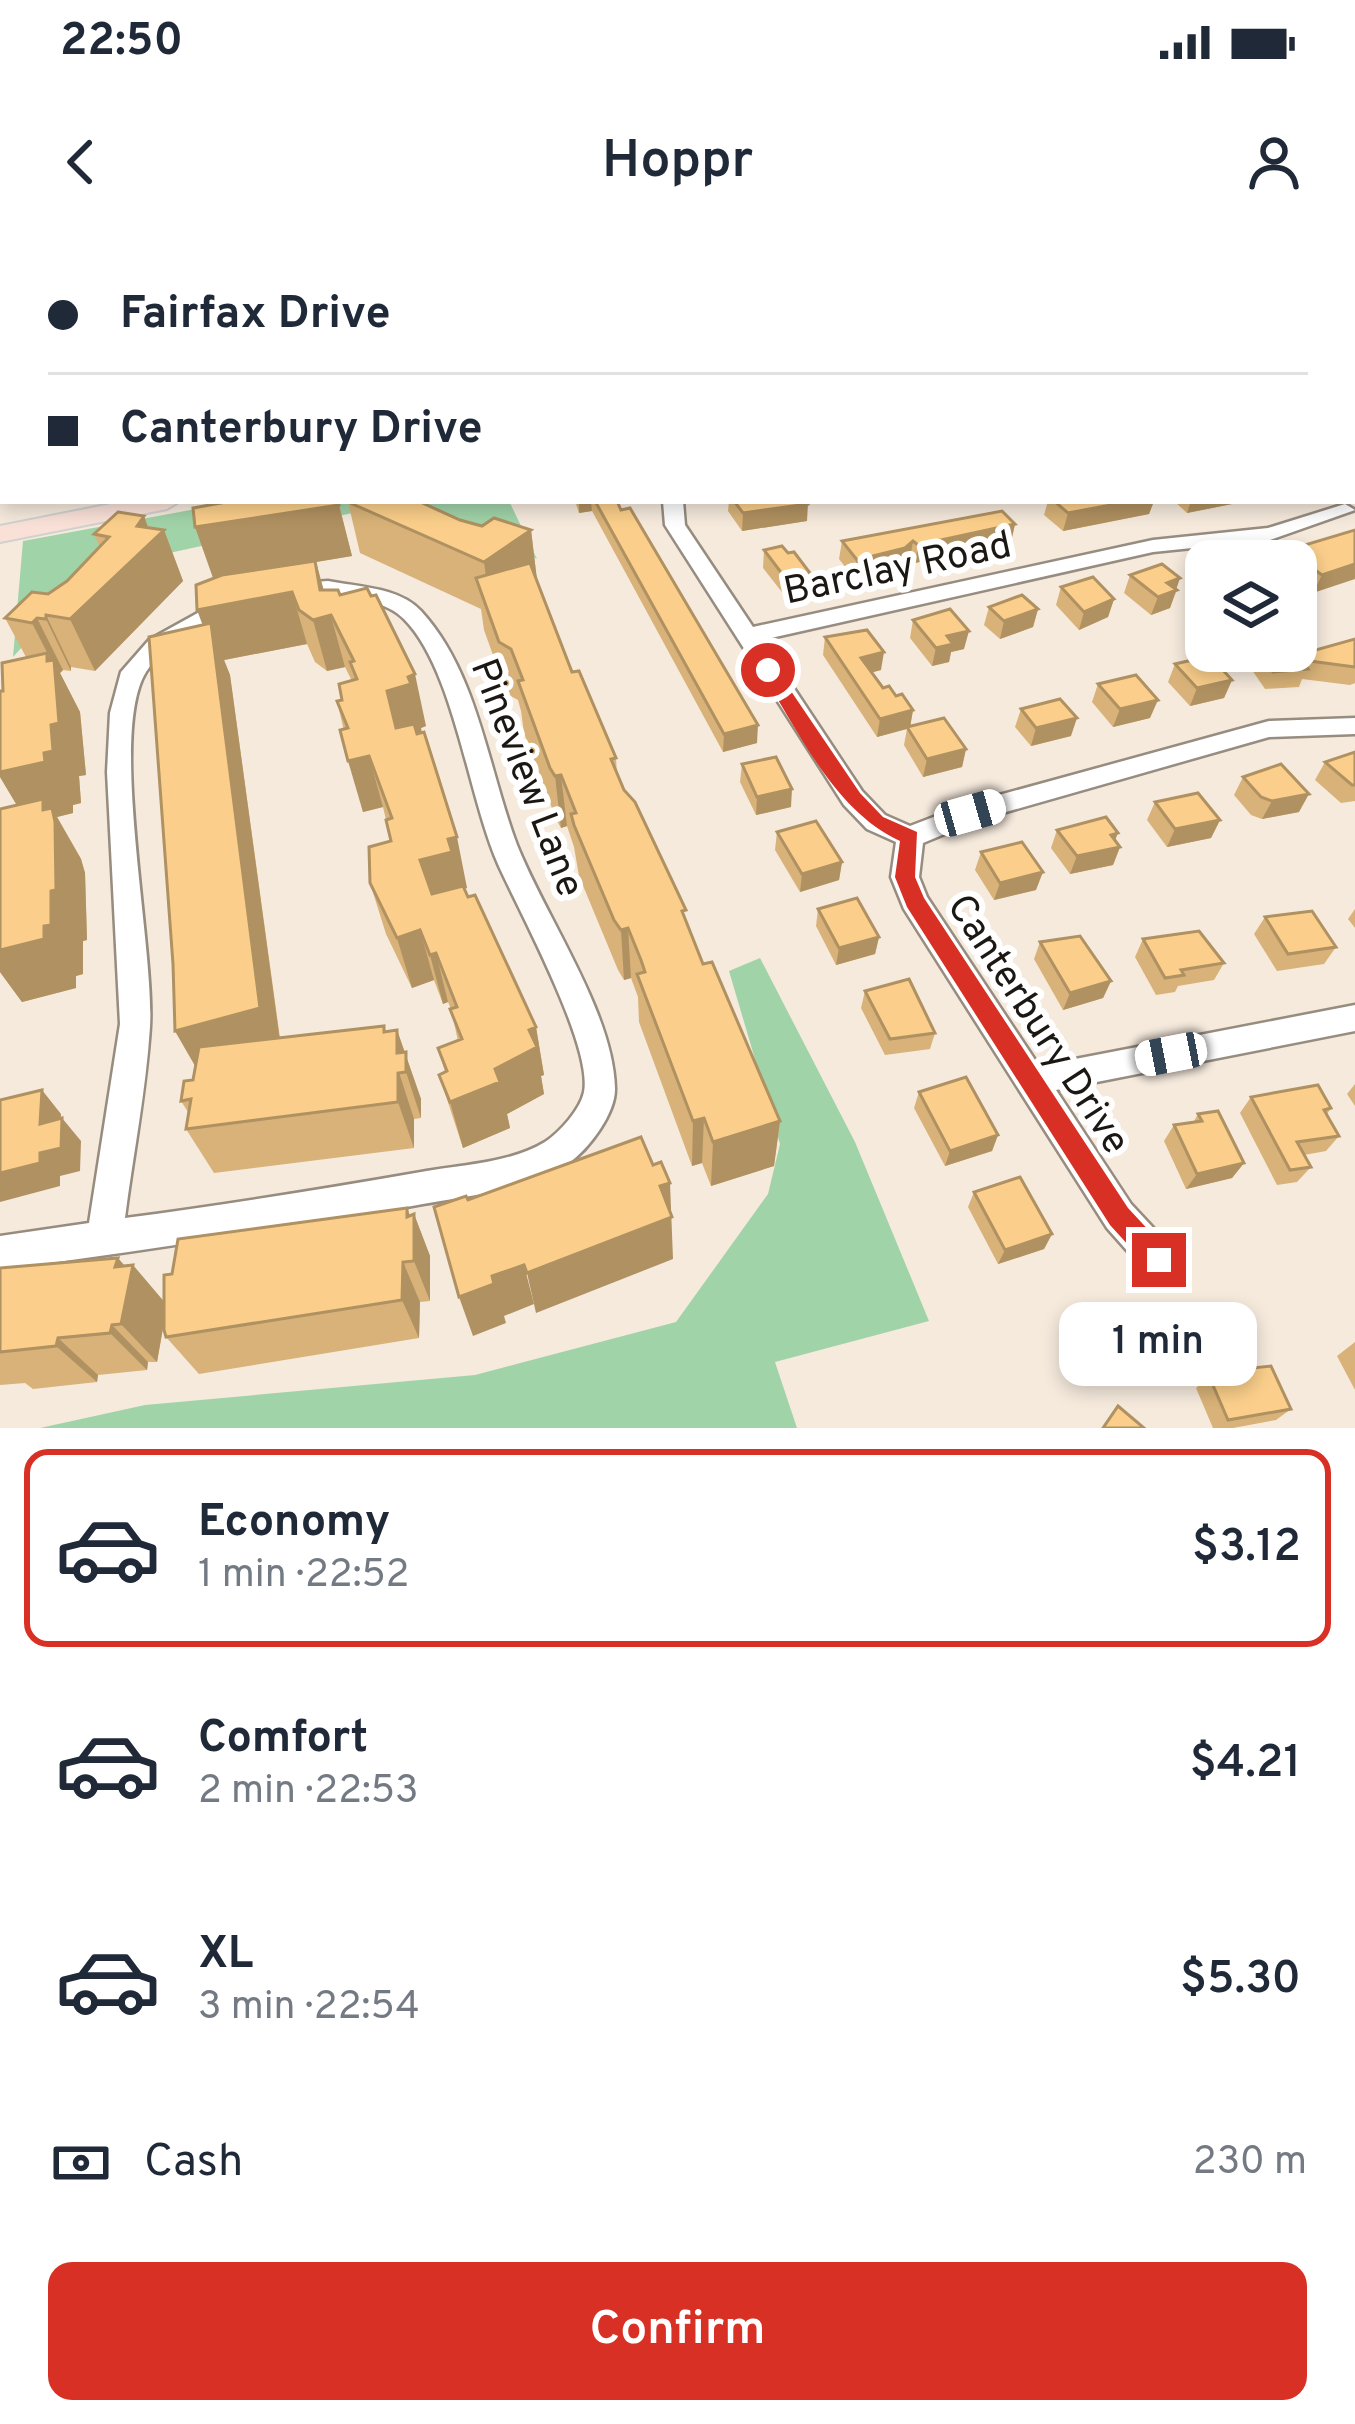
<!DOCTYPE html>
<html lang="en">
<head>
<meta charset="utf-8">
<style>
	body { margin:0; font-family:Overpass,sans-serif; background:#f2f2f3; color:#1f2937; height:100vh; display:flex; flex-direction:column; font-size:45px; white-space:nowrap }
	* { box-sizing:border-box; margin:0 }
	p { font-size:39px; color:#747a83 }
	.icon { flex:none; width:66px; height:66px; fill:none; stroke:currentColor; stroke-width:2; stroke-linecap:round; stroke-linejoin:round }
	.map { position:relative; height:1188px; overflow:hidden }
	.drawer { display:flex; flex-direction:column; background:#fff; flex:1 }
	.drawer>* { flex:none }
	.hud { position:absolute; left:0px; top:0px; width:1356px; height:264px; box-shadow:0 6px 18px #0003; display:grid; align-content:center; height:264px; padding:0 48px; background:#fff }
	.buttons { position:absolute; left:1185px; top:300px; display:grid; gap:24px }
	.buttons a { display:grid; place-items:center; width:132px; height:132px; border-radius:24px; background:#fff; box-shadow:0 6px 18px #0003; font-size:60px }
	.end { position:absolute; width:54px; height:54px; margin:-27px; border:15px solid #d93025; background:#fff; box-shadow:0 0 0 6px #fff }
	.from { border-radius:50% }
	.bubble { position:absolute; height:84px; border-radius:24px; background:#fff; box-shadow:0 6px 18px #0003; font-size:39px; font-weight:600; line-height:84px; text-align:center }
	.car { position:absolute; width:36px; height:72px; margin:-36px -18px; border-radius:15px; box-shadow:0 0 9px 3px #0007; background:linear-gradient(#fff 24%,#345 0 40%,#fff 0 76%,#345 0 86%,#fff 0) }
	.hud b { display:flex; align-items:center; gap:42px; height:114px; font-size:45px }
	.hud b+b { border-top:3px solid #e0e1e3 }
	.hud i { width:30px; height:30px; background:#1f2937 }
	ul { padding:21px 0 0; list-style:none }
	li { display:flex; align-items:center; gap:36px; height:198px; margin:0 24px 18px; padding:0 24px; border:6px solid transparent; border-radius:24px }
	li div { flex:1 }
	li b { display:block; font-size:45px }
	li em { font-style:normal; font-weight:600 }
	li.active { border-color:#d93025 }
	li>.icon { width:108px; height:108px; stroke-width:1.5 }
	.pay { display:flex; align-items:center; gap:30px; height:132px; padding:0 48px; font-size:45px }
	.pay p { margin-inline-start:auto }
	.cta { display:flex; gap:24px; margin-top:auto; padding:24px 48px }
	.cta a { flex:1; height:138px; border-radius:24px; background:#d93025; color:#fff; font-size:48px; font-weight:600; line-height:138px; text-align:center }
	.status { display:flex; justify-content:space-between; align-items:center; height:84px; padding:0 60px; background:#fff; direction:ltr }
	.status svg { height:33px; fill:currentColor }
	header { display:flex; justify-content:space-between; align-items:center; height:156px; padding:0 48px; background:#fff; font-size:54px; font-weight:600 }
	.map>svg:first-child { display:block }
</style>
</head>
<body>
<div class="status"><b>22:50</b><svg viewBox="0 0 49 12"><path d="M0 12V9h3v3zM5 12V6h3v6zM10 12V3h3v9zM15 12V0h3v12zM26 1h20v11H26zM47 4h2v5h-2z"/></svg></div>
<header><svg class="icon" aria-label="back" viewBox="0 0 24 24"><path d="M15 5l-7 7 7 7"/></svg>Hoppr<svg class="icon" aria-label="person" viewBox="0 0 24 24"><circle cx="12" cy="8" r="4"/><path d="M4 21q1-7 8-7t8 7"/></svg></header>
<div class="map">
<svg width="1355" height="1188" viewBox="0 0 1355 1188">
	<rect width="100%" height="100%" fill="#f6eadd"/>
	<!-- green -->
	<g fill="#a1d3a8">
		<polygon points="0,0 889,0 901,3 3,3 0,222"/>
		<polygon points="239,261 509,261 537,319 506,298 440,272 366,270 92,330 13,417 23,301"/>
		<polygon points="760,718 855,902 929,1081 775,1122 797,1188 40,1188 145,1165 475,1135 676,1082 768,954 780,904 729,731"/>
	</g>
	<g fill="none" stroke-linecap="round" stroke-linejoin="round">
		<!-- minor casing -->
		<g stroke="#978c80" stroke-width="5">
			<g id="minor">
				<polygon points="269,0 318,0 320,3 271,3"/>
				<polygon points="3,235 3,247 0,248 0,236"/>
				<polygon points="663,261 683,261 685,285 753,387 1153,300 1268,288 1345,264 1355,270 1270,300 1153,312 762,400 862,551 885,575 910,586 970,563 1269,481 1355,478 1355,494 1269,497 978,580 923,603 919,637 927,657 1039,826 1355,765 1355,791 1056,850 1131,964 1172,1008 1177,1020 1172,1032 1159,1038 1146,1032 1107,988 904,669 891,637 896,602 867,589 844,565 665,285"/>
				<path d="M 328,341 C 358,347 399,347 421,371 C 478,433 488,529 517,605 C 546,678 613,772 615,848 C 616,873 589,909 569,923 C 530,951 459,957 412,966 C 275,991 138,1011 0,1030 L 0,996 L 89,983 L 120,784 L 107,532 L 110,473 L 121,432 L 149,400 L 223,359 L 239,359 L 242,364 C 215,392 168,397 146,432 C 108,493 155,707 150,787 C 146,851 133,915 125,978 C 224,965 323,949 421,932 C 460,925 511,923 545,902 C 560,892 580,870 584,852 C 593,806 519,671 498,624 C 468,556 454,429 404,379 C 369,344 294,367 275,351 L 286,344 Z"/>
			</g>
		</g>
		<!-- major casing -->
		<g stroke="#d1d1d0" stroke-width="4">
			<polygon id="major" points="126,261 180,261 167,269 0,302 0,286"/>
		</g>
		<!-- highway casing -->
		<g stroke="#d1d1d0" stroke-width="5">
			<g id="highway">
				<polygon points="921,0 953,0 955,3 923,3"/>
				<polygon points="970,0 1001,0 1003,3 972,3"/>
				<polygon points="1353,167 1355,168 1355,184 1353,183"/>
			</g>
		</g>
		<!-- path -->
		<polyline stroke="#ada49a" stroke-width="3" stroke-dasharray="3 6" stroke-linecap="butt" points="246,3 250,0"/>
		<!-- minor -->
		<use href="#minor" fill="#fff" fill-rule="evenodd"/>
		<!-- major -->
		<use href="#major" fill="#fae1d8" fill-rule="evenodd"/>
		<!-- highway -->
		<use href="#highway" fill="#f7cdbe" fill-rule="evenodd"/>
	</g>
	<!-- wall -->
	<g fill="#d8b278">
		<polygon points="338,261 352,316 316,322 323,350 426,486 421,488 422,493 467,648 464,649 536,787 544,835 541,836 544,854 507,874 510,888 463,908 439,835 445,832 438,808 458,801 451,769 448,762 443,764 434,740 412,748 386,694 370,643 391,601 383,567 363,572 337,461 342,460 352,441 345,427 327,431 315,422 307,404 224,420 230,435 280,798 397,790 421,859 421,878 414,879 414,908 214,933 186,889 188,872 181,861 193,840 196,827 175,791 213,338"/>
		<polygon points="350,261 422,261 423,263 460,280 482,286 531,290 537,340 572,432 616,518 617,535 686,682 703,724 780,881 774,926 711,946 702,923 692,926 639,782 638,757 631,738 624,740 618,730 579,636 574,607 567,586 561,588 556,579 524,493 521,471 518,460 507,454 484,390 481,369 360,313 348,262"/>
		<polygon points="575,261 617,261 757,503 723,512 592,271 579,273"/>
		<polygon points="729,261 814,261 807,262 807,281 742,291 728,271"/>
		<polygon points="1048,261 1154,261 1149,274 1063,291 1044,275"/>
		<polygon points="1174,261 1247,261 1187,273"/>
		<polygon points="1015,284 1011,302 915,323 910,319 902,326 854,338 839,319 842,301"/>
		<polygon points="148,287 164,290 183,341 95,431 71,427 71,431 63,430 60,433 80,472 86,535 79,536 81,563 73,565 73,573 57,577 81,619 85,633 87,700 83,701 83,734 76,736 76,748 22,762 0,732 0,569 17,565 0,537 3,451 26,417 5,378 48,354 67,341 100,307 94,294"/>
		<polygon points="1355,290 1313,353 1296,340 1296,321 1283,321 1288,310"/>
		<polygon points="764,310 788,313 810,333 808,351 785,356 763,328"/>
		<polygon points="1206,321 1206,346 1197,340"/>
		<polygon points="1130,335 1177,350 1170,368 1151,375 1124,353"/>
		<polygon points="1061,347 1114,359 1108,377 1079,390 1056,365"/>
		<polygon points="989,367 1038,369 1033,387 1000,399 984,385"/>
		<polygon points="913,380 964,409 951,412 949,422 932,426 910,398"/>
		<polygon points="825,397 881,430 872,432 883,448 913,470 910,486 966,509 962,527 923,537 904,505 907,489 877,497 823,415"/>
		<polygon points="1355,399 1355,443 1350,445 1302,439 1299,447 1265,449 1252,430 1261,412 1265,411 1295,411 1298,415"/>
		<polygon points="1175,424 1232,440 1224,458 1190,466 1168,442"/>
		<polygon points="1098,444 1150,478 1113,487 1092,462"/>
		<polygon points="1021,469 1071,496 1031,506 1015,487"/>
		<polygon points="1355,512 1355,561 1341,563 1315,540 1325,522"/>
		<polygon points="742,524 791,567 756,575 740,542"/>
		<polygon points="1243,537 1299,572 1262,579 1251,575 1234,555"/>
		<polygon points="1155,562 1220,580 1211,598 1167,607 1147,580"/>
		<polygon points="1057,590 1115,600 1120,607 1113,625 1070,634 1051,608"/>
		<polygon points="777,592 842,622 839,640 800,652 775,610"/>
		<polygon points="981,612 1036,650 994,660 975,630"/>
		<polygon points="818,669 879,697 875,714 836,725 816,686"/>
		<polygon points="1355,669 1355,688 1348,679"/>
		<polygon points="1265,677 1336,707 1324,724 1277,731 1254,694"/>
		<polygon points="1143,699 1224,723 1214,740 1178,746 1175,752 1156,755 1135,717"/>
		<polygon points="1040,702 1111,741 1103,758 1063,770 1034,719"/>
		<polygon points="865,751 935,793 930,809 885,815 861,768"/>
		<polygon points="1355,844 1355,866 1347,854"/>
		<polygon points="919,852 998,895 992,911 945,926 914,868"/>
		<polygon points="1251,857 1331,868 1327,874 1339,896 1326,911 1304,915 1311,927 1297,942 1277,945 1240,873"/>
		<polygon points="1198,874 1244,923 1232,938 1186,949 1164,901 1174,885 1193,883"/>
		<polygon points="974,952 1052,994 1044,1009 998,1024 968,967"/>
		<polygon points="407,968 410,976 414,974 430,1016 430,1061 420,1062 419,1098 199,1134 166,1097 164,1083 157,1122 148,1122 147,1130 98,1135 97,1142 33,1149 25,1143 0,1145 0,1028 125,1026 164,1062 172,1034"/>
		<polygon points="1355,1102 1355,1150 1337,1116"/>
		<polygon points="1207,1107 1253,1128 1291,1169 1276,1180 1233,1188 1213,1188 1196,1148 1204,1141 1195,1120"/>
	</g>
	<!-- shaded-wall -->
	<g fill="#b09161">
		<polygon points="579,261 591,261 592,271 579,273"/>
		<polygon points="1132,261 1154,261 1149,274 1063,291 1068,273"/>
		<polygon points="1191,261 1247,261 1187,273"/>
		<polygon points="808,264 807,281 742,291 743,273"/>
		<polygon points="339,265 352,316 316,322 345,427 327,431 313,380 320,350 213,338 195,287"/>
		<polygon points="144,276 153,301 164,290 183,341 95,431 70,379"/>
		<polygon points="1015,284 1011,302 915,323 918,305"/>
		<polygon points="531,290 537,340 491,374 484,322"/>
		<polygon points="913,301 910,319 902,326 854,338 857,320"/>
		<polygon points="1355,324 1355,339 1313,353 1322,335"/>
		<polygon points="810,333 808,351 785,356 786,339"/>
		<polygon points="1180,338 1170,368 1151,375 1158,357 1167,343"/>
		<polygon points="292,352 307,404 224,420 230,435 282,816 202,838 175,791 215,418 197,370"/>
		<polygon points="1114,359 1108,377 1079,390 1084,372"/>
		<polygon points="1038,369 1033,387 1000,399 1004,381"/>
		<polygon points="46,375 71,427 71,431 46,379"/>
		<polygon points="37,378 63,430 60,433 80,472 86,535 79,536 81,563 73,565 73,573 57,577 81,619 85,633 87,700 83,701 83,734 76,736 76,748 22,762 0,732 0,710 28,584 0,537 0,532 44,513 51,485 47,413 54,426 32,383"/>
		<polygon points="969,391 964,409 951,412 949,422 932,426 936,408 947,396"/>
		<polygon points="884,412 881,430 859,436 861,418"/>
		<polygon points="415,434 426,486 421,488 422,496 400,503 387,451 408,437"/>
		<polygon points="1232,440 1224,458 1190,466 1197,448"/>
		<polygon points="1158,460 1150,478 1113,487 1120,469"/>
		<polygon points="913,470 910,488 877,497 880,479"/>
		<polygon points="1077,478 1071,496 1031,506 1036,488"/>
		<polygon points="758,485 757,503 723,512 724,494"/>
		<polygon points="966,509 962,527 923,537 927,519"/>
		<polygon points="369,516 383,567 363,572 348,521"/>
		<polygon points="561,535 567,586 561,588 555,536"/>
		<polygon points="792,549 791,567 756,575 757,557"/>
		<polygon points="1309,554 1299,572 1262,579 1272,561"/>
		<polygon points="1220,580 1211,598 1167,607 1175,589"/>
		<polygon points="1118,593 1112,608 1120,607 1113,625 1070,634 1077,616 1111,595"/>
		<polygon points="457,597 467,648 460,650 433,671 420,620 448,599"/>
		<polygon points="842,622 839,640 800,652 802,634"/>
		<polygon points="1043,632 1036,650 994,660 1000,643"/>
		<polygon points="628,688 631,738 624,740 621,690"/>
		<polygon points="420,690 434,740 412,748 397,698"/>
		<polygon points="879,697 875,714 836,725 839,708"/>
		<polygon points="436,713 448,762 443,764 430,715"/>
		<polygon points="1111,741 1103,758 1063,770 1070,753"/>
		<polygon points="384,786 414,879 414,908 398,862"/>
		<polygon points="536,787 544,835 541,836 544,854 507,874 510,888 463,908 450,862 495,829 529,790"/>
		<polygon points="397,790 421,859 421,878 406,832 397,813"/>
		<polygon points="42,850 61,874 59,907 40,884"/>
		<polygon points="62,878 81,901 80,931 60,936 60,946 0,962 0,933 40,913"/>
		<polygon points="704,878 702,923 692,926 693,881"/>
		<polygon points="780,881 774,926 711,946 713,902"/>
		<polygon points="998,895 992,911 945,926 950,911"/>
		<polygon points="1244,923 1232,938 1186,949 1197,934"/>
		<polygon points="670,943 673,1019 536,1073 527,1033 660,946"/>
		<polygon points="407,968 414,987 414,974 430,1016 430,1061 414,1021"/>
		<polygon points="1052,994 1044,1009 998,1024 1005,1010"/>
		<polygon points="118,1018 131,1033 133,1025 167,1065 157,1122 121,1084 115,1027"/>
		<polygon points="403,1022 420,1062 419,1098 402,1060"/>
		<polygon points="524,1025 534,1064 504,1076 506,1083 473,1096 459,1057 492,1036"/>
		<polygon points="112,1085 148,1122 147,1130 110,1093"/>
		<polygon points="58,1098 98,1135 97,1142 56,1106"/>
	</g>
	<!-- building -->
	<g fill="#fbcf8b" stroke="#b09161" stroke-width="3">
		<polygon points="232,261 338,261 339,265 195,287 193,268"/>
		<polygon points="350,261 418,261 460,280 482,286 494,278 531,290 484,322 348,262"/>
		<polygon points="595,261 617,261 621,270 630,268 758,485 724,494"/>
		<polygon points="734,261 807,261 808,264 743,273"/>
		<polygon points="1054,261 1132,261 1068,273"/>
		<polygon points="1002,271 1015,284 918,305 913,301 905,308 857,320 842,301"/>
		<polygon points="118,272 144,276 137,286 164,290 70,379 46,375 46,379 37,378 32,383 5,378 32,352 48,354 67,341 109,297 94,294"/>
		<polygon points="1355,290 1355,324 1322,335 1288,310"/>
		<polygon points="782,306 788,313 794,312 810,333 786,339 764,310"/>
		<polygon points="1232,309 1250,321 1204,322"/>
		<polygon points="315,321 320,350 338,350 340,355 367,348 371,356 376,355 415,434 408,437 411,444 387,451 396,488 414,484 417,494 424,492 457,597 448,599 452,612 420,620 432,654 463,646 468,657 475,655 536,787 529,790 537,807 495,829 500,842 450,862 439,835 447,831 438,808 462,799 450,769 457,767 436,713 430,715 420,690 397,698 370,643 369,607 391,601 386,580 392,578 369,516 348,521 340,490 348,488 337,461 342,460 339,444 357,439 350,422 354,421 331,375 313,380 299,370 292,352 197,370 196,345 222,335"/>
		<polygon points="530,323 572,432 579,431 616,518 611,519 624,550 635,562 686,670 682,671 703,724 712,722 780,881 713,902 704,878 693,881 637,734 645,732 641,720 628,688 621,690 614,680 574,585 571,574 576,573 561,535 555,536 550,528 518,441 523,440 511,409 499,402 476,338"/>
		<polygon points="1162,324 1180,338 1167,343 1177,350 1158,357 1130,335"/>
		<polygon points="1093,337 1114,359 1084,372 1061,347"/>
		<polygon points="1022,355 1038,369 1004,381 989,367"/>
		<polygon points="950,369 969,391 947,396 953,404 936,408 913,380"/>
		<polygon points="211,383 260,768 175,791 173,724 149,397"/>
		<polygon points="867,390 884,412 861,418 883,448 889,446 896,456 902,454 913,470 880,479 825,397"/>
		<polygon points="1355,399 1355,427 1302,420 1308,429 1273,432 1261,412 1295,411 1298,415"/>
		<polygon points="47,413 47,421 54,420 59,483 51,485 53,511 44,513 45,522 0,532 0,451 3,451 2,423"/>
		<polygon points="1210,416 1232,440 1197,448 1175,424"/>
		<polygon points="1136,435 1158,460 1120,469 1098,444"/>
		<polygon points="1060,459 1077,478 1036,488 1021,469"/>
		<polygon points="944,478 966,509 927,519 907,487"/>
		<polygon points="1355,512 1355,545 1352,545 1325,522"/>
		<polygon points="776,517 792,549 757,557 742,524"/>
		<polygon points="1281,524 1309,554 1272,561 1261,557 1243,537"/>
		<polygon points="1198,553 1220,580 1175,589 1155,562"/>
		<polygon points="43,559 43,570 52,568 55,582 56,650 51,651 51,685 44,686 44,699 0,710 0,569"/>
		<polygon points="1106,577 1118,593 1111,595 1120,607 1077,616 1057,590"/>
		<polygon points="816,581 842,622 802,634 777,592"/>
		<polygon points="1022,602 1043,632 1000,643 981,612"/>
		<polygon points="857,658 879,697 839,708 818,669"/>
		<polygon points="1312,671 1336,707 1288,714 1265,677"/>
		<polygon points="1199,691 1224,723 1181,730 1184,735 1165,738 1143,699"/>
		<polygon points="1080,696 1111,741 1070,753 1040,702"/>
		<polygon points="909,739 935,793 890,799 865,751"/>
		<polygon points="384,786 384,792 397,790 397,813 406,812 406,832 398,833 398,862 186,889 191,859 181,861 184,841 193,840 199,807"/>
		<polygon points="966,837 998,895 950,911 919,852"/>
		<polygon points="1318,845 1331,868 1324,870 1339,896 1297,902 1311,927 1290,930 1251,857"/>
		<polygon points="42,850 40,884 62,878 61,908 40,913 40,923 0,933 0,860"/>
		<polygon points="1218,871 1244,923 1197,934 1174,885 1202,881 1198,874"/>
		<polygon points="641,897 653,925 661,922 670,943 660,946 672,977 527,1033 524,1025 492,1036 494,1044 459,1057 434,967 466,956 468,960"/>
		<polygon points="1020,937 1052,994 1005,1010 974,952"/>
		<polygon points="407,968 407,977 414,974 414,1021 403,1022 402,1060 166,1097 164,1090 164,1035 172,1034 178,999"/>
		<polygon points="118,1018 115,1027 133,1025 121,1084 112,1085 110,1093 58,1098 56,1106 0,1112 0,1028"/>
		<polygon points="1241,1102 1253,1128 1271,1126 1291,1169 1228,1180 1209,1136 1219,1134 1207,1107"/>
		<polygon points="1118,1166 1144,1188 1103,1188"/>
	</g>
	<!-- route -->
	<path fill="#d93025" d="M 762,426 L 774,426 L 860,553 L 883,577 L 917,592 L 915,637 L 924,658 L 1128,968 L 1168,1011 L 1172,1020 L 1168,1029 L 1159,1033 L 1150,1029 L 1110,985 L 907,667 L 895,637 L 900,601 C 833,570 799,491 760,430 Z"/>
	<g text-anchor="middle" stroke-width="12" stroke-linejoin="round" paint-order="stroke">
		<!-- street labels -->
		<g font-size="39" fill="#1b1713" stroke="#fff">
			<text transform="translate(897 326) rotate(-12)" y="14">Barclay Road</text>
			<text transform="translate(529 537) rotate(69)" y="14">Pineview Lane</text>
			<text transform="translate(1040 783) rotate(57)" y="14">Canterbury Drive</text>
		</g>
	</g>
</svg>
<div class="buttons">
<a><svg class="icon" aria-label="layers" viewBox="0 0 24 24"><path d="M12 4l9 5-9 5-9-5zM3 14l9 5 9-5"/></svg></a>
</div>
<i class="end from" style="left:768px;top:430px"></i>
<i class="end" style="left:1159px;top:1020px"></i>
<div class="bubble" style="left:1059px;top:1062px;width:198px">1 min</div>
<i class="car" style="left:970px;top:573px;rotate:74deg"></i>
<i class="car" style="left:1171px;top:814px;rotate:259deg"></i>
<div class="hud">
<b><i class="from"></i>Fairfax Drive</b>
<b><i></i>Canterbury Drive</b>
</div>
</div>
<section class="drawer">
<ul>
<li class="active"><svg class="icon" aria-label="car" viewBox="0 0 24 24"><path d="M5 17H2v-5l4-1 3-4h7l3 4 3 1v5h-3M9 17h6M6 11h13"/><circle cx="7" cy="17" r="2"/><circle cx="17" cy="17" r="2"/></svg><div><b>Economy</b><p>1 min · 22:52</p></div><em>$3.12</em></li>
<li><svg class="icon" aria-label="car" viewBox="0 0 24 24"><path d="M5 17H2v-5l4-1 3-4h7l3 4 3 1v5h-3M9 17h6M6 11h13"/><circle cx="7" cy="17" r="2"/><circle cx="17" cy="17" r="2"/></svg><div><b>Comfort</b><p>2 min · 22:53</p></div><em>$4.21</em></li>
<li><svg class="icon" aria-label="car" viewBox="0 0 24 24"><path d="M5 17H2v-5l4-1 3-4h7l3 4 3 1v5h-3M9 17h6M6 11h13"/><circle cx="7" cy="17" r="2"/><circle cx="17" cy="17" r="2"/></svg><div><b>XL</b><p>3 min · 22:54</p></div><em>$5.30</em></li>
</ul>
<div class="pay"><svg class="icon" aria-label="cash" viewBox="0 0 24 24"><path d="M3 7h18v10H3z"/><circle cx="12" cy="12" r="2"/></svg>Cash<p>230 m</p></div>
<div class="cta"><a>Confirm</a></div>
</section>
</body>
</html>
